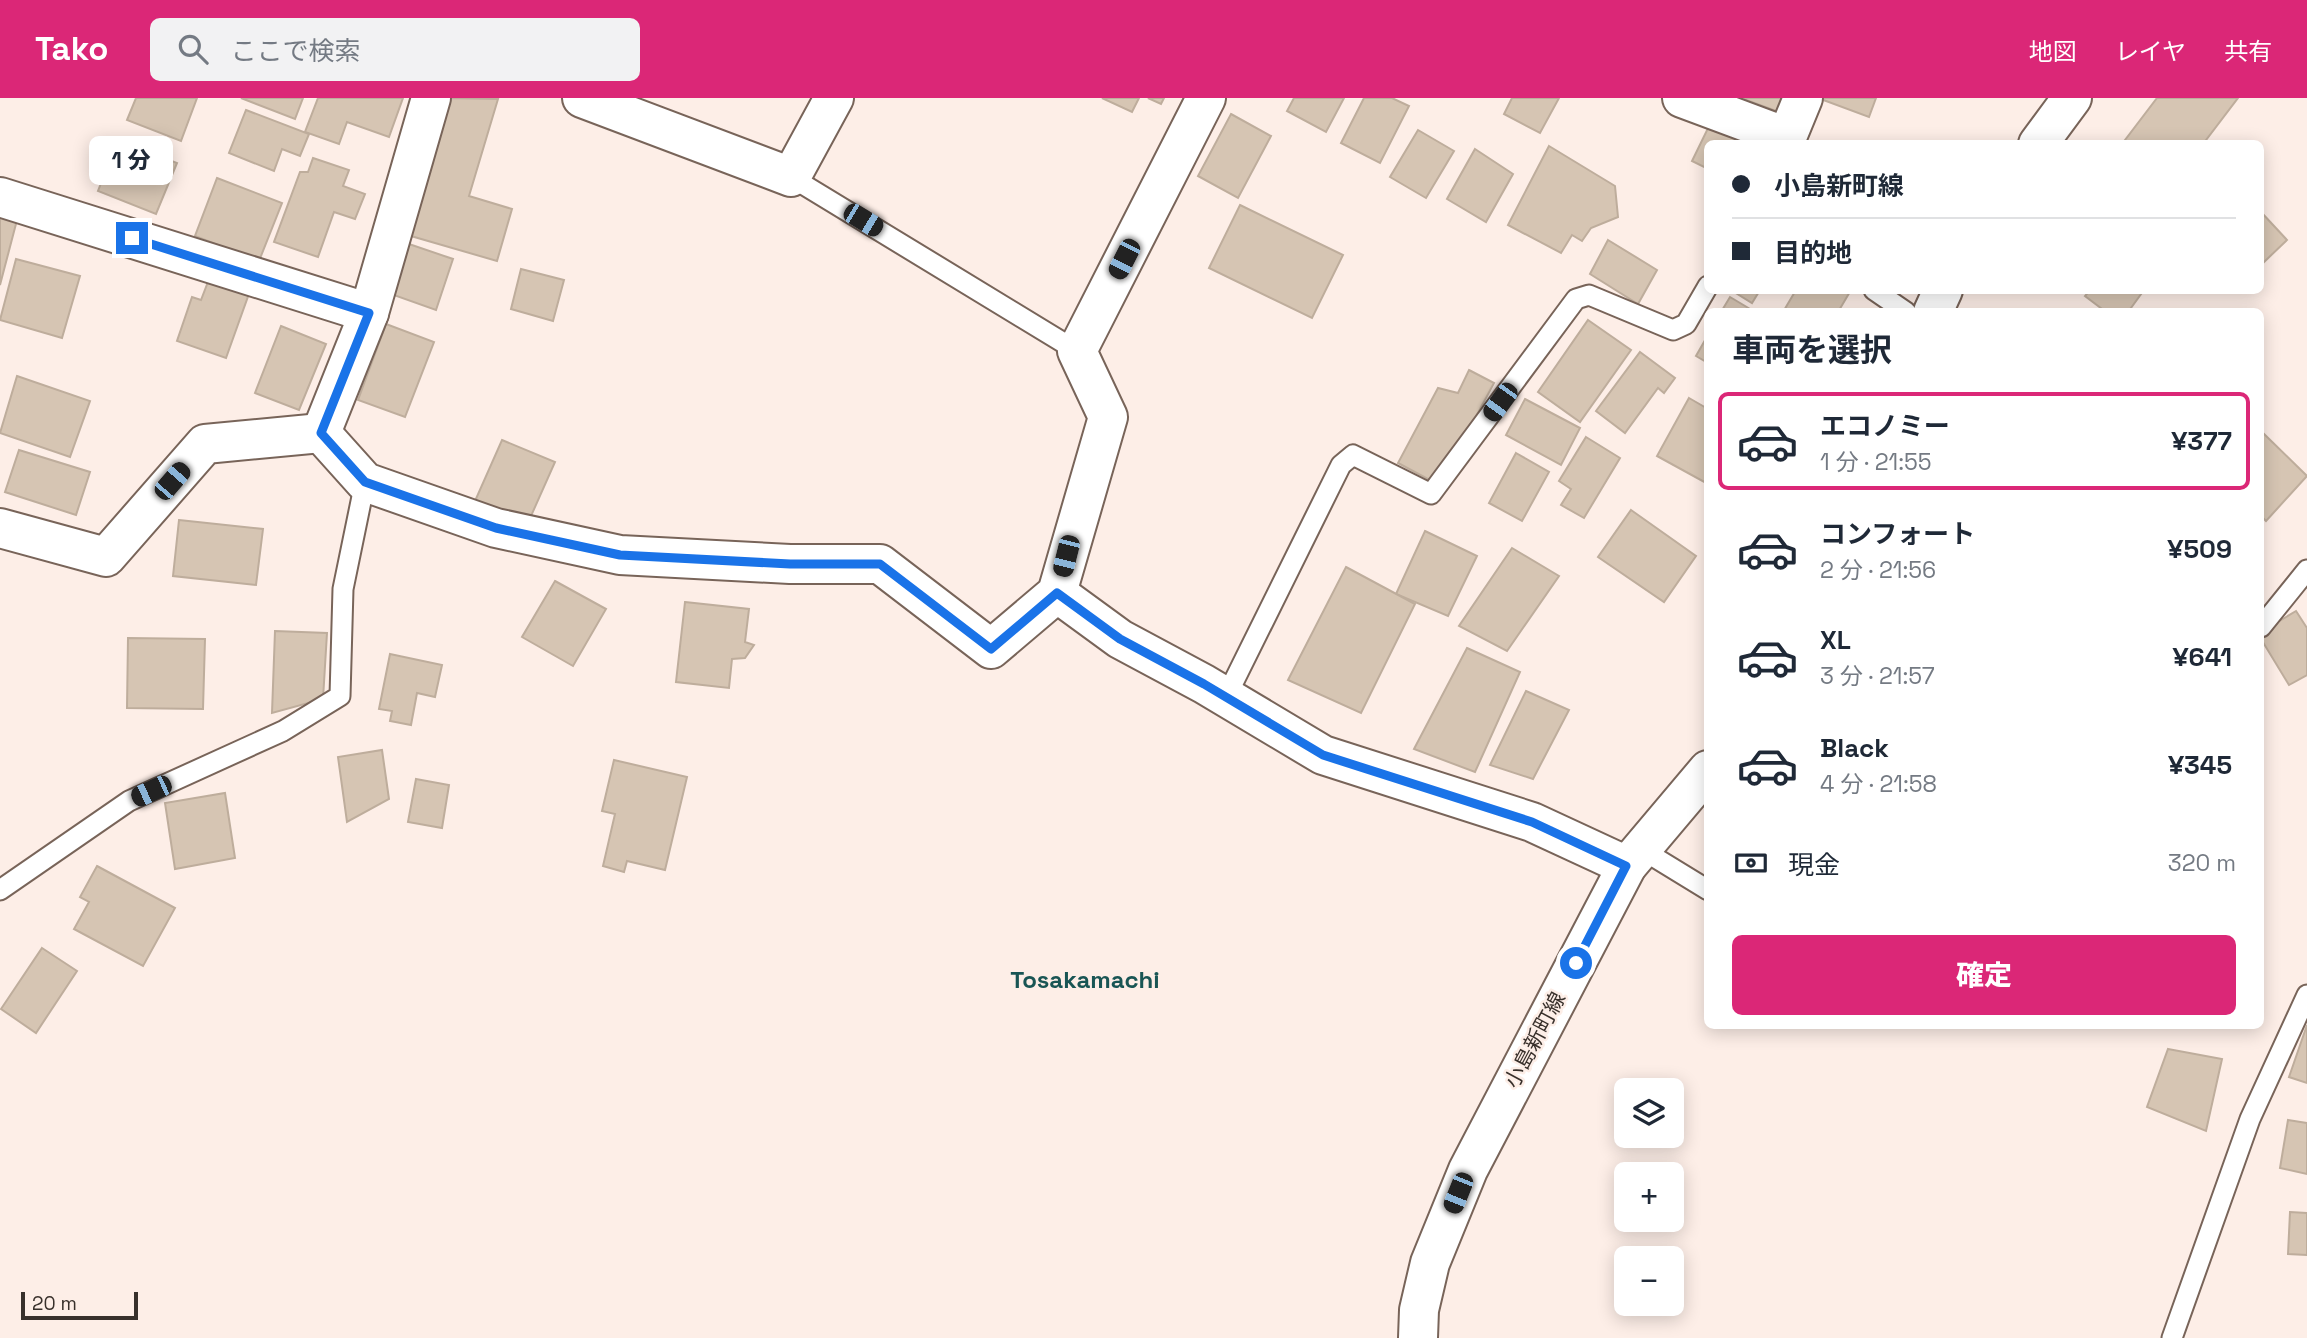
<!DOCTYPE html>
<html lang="ja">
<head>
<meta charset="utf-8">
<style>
	body { margin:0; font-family:"Space Grotesk","Noto Sans JP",sans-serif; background:#f2f2f3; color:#1f2937; height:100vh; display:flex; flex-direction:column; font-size:26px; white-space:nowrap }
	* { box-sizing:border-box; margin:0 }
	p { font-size:23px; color:#747a83 }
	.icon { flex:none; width:38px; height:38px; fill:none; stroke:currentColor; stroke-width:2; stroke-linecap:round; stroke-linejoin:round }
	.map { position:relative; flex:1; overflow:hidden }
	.side { position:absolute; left:1704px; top:210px; width:560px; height:721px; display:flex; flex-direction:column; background:#fff; border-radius:10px; box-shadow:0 4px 18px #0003 }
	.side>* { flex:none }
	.top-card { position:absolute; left:1704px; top:42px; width:560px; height:154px; border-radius:10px; box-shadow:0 4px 18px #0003; display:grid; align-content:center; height:154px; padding:0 28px; background:#fff }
	.fabs { position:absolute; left:1614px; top:980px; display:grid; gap:14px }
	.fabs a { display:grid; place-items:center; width:70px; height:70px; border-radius:10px; background:#fff; box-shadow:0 4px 18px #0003; font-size:35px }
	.scale { position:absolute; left:21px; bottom:18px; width:117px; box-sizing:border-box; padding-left:7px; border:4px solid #38302b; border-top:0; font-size:19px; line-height:24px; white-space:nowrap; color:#38302b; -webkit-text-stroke:5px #fdeee7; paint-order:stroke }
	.end { position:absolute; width:32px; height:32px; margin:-16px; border:9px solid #1a73e8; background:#fff; box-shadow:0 0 0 4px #fff }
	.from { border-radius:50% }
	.bubble { position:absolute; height:49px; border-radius:10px; background:#fff; box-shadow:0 4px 18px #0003; font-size:23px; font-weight:800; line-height:49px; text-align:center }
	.car { position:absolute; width:21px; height:42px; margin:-21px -10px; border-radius:9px; box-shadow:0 0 5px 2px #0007; background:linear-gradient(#222 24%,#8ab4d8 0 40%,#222 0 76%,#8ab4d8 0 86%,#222 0) }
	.top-card b { display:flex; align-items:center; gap:24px; height:66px; font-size:26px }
	.top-card b+b { border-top:2px solid #e0e1e3 }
	.top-card i { width:18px; height:18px; background:#1f2937 }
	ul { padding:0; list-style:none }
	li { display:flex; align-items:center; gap:21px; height:98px; margin:0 14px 10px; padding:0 14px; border:4px solid transparent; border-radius:10px }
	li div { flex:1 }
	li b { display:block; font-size:26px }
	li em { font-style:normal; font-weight:800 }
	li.on { border-color:#db2777 }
	li>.icon { width:63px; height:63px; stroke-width:1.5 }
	h2 { padding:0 28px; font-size:32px; line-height:84px }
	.pay { display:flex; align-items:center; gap:18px; height:77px; padding:0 28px; font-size:26px }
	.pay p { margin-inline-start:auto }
	.button { display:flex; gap:14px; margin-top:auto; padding:14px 28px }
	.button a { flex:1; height:80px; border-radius:10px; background:#db2777; color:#fff; font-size:28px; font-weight:800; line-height:80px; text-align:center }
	header { display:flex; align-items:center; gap:42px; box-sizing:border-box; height:98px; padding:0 35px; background:#db2777; color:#fff }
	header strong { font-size:33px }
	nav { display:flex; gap:38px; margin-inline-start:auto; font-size:24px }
	.search { width:490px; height:63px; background:#f2f2f3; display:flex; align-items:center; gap:18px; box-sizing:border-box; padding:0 24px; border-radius:10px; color:#747a83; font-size:26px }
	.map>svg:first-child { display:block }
</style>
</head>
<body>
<header>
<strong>Tako</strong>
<div class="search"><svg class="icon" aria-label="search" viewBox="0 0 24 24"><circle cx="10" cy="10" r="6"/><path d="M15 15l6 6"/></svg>ここで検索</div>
<nav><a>地図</a><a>レイヤ</a><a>共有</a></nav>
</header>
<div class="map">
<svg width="2307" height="1240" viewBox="0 0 2307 1240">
	<rect width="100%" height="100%" fill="#fdeee7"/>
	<!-- building -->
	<g fill="#d6c5b3" stroke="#bead9c" stroke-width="2">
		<polygon points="136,0 197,0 181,43 127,22"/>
		<polygon points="241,0 303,0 295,21"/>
		<polygon points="318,0 403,0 389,39 347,24 339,46 305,34"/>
		<polygon points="447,0 498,1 469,98 512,111 497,163 404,136"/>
		<polygon points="1102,0 1139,0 1132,14"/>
		<polygon points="1148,0 1164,0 1161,6"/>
		<polygon points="1294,0 1344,0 1326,34 1287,13"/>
		<polygon points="1364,0 1392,0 1409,8 1380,65 1341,45"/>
		<polygon points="1512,0 1559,0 1540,35 1504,16"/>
		<polygon points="1741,0 1785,0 1779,14"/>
		<polygon points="1818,0 1876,0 1869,19"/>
		<polygon points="2157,0 2238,0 2203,46 2122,46"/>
		<polygon points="246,12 309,36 300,58 282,51 274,73 229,55"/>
		<polygon points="1231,16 1271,38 1238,100 1198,78"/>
		<polygon points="1713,20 1756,46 1708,46 1708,71 1692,63"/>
		<polygon points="1418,32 1454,53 1426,100 1390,79"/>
		<polygon points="118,42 177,65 156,116 98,93"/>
		<polygon points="1549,48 1615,88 1618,119 1591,130 1582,143 1572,137 1561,155 1508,127"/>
		<polygon points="1475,51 1513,76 1486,124 1447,101"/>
		<polygon points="313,60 349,72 343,88 365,96 355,121 334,114 318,159 274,144 300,74 308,74"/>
		<polygon points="217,80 282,105 259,163 195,138"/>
		<polygon points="1240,107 1343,157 1312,220 1209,170"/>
		<polygon points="2261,114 2287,142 2263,165 2261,163"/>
		<polygon points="0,118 17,122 0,187"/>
		<polygon points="1608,142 1657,172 1638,206 1590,176"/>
		<polygon points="406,145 453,161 436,212 388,195"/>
		<polygon points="16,161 80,178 62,240 0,222"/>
		<polygon points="521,171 564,182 553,223 511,211"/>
		<polygon points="211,176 251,190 226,260 177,243 192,199 201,202"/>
		<polygon points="1731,192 1760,192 1752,205"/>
		<polygon points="1796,192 1851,192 1838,214 1783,214"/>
		<polygon points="2090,192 2144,192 2128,214 2106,214 2085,198"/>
		<polygon points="1730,199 1755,214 1721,214"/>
		<polygon points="1588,222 1631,252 1580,324 1538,294"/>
		<polygon points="386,226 434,244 405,319 358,302"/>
		<polygon points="281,228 326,246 299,312 255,295"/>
		<polygon points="1708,237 1708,265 1696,258"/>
		<polygon points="1640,254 1675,280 1664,295 1658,290 1625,335 1596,313"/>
		<polygon points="1469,272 1494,285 1439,387 1398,365 1438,290 1458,295"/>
		<polygon points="17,278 90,303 70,359 0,335"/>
		<polygon points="1689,300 1708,311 1708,386 1657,358"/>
		<polygon points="1525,301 1580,330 1561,367 1506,337"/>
		<polygon points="2261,333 2307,378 2266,423 2261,418"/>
		<polygon points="1586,339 1620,360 1584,420 1561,407 1571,391 1559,383"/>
		<polygon points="502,342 555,364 527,427 475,403"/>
		<polygon points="19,352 90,374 76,417 5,394"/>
		<polygon points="1516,355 1549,374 1522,423 1489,405"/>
		<polygon points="1631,412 1696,458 1664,504 1598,459"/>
		<polygon points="179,422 263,431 256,487 173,478"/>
		<polygon points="1425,433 1477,458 1448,518 1396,496"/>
		<polygon points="1512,450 1559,478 1507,553 1459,528"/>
		<polygon points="1346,469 1415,506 1361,615 1288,582"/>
		<polygon points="555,483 606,511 573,568 522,539"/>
		<polygon points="685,504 749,511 745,544 754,547 745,560 732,561 729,590 676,584"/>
		<polygon points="2296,513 2307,530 2307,577 2289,587 2261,541 2261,534"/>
		<polygon points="275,533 327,535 323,601 272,615"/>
		<polygon points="128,540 205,541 203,611 127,610"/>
		<polygon points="1467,550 1520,574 1475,674 1414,651"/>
		<polygon points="390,556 442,567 435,599 417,595 411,627 390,623 392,613 379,611"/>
		<polygon points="1526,593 1569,612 1533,681 1490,667"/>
		<polygon points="382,652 389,701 347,724 338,659"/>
		<polygon points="614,662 687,679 665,772 627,763 624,774 603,768 615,716 602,713"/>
		<polygon points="416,681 449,687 442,730 408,724"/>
		<polygon points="225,695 235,760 175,771 165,705"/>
		<polygon points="97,768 175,810 143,868 74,831 89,804 80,799"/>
		<polygon points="42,850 77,873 36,935 1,911"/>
		<polygon points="2307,927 2307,985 2289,979"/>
		<polygon points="2168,951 2222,961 2206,1033 2147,1009"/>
		<polygon points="2288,1022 2307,1025 2307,1076 2280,1070"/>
		<polygon points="2290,1114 2307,1115 2307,1157 2288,1156"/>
	</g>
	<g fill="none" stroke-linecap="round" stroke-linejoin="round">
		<!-- lane casing -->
		<g stroke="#786459" stroke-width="23">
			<g id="lane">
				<polyline points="791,79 1077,253"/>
				<polyline points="1874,192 1906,214"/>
				<polyline points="2261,529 2307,472"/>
				<polyline points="1226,599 1341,367 1353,357 1431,396 1576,201 1589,197 1673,232 1686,226 1708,188"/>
				<polyline points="1641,751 1708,792"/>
				<polyline points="0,792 129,703 283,633 340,598 343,491 365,384"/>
				<polyline points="2172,1240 2250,1021 2307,897"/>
			</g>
		</g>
		<!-- street casing -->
		<g stroke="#786459" stroke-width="42">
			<g id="street">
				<polyline points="582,0 791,79 834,0"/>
				<polyline points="1682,0 1787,39 1784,46"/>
				<polyline points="1787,39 1803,0"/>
				<polyline points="0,99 369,215"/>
				<polyline points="321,335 365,384 496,430 620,457 790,466 880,466 991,551 1057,495 1108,319 1077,253 1206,0"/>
				<polyline points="321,335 369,215 431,0"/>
				<polyline points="0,430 106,459 205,346 321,335"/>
				<polyline points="1057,495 1120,541 1204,586 1323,657 1532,724 1627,768"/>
			</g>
		</g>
		<!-- secondary casing -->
		<g stroke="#786459" stroke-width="42">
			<g id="secondary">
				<polyline points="2038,46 2072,0"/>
				<polyline points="1933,214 1943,192"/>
				<polyline points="1418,1240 1419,1212 1430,1165 1468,1072 1627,768 1708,672"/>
			</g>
		</g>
		<!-- lane -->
		<use href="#lane" stroke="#fff" stroke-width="19"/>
		<!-- street -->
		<use href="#street" stroke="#fff" stroke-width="38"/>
		<!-- secondary -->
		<use href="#secondary" stroke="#fff" stroke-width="38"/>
	</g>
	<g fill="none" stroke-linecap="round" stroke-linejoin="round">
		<!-- route -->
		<polyline stroke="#1a73e8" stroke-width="9" points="132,140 369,215 321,335 365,384 496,430 620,457 790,466 880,466 991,551 1057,495 1120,541 1204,586 1323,657 1532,724 1626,768 1576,865"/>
	</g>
	<g text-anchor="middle" stroke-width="5" stroke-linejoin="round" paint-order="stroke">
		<!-- street labels -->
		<g font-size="21" fill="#38302b" stroke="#fdeee7">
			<text transform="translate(1535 942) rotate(-62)" y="7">小島新町線</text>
		</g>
		<!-- quarter labels -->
		<g font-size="24" font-weight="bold" fill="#195554" stroke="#fdeee7">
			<text x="1085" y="890">Tosakamachi</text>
		</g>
	</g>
</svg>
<div class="fabs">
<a><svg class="icon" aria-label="layers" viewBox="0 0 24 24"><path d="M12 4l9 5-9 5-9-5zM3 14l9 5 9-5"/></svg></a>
<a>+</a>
<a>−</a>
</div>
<div class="scale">20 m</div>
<i class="end from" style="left:1576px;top:865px"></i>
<i class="end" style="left:132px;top:140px"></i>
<div class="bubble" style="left:89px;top:38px;width:84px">1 分</div>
<i class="car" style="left:863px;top:122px;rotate:121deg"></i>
<i class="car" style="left:1124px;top:161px;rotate:207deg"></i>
<i class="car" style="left:1500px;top:304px;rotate:216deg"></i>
<i class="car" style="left:172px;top:383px;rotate:41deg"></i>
<i class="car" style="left:1066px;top:458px;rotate:194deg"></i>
<i class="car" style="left:151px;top:693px;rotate:245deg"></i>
<i class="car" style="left:1458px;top:1095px;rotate:202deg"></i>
<div class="top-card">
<b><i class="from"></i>小島新町線</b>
<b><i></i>目的地</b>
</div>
<section class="side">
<h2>車両を選択</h2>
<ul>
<li class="on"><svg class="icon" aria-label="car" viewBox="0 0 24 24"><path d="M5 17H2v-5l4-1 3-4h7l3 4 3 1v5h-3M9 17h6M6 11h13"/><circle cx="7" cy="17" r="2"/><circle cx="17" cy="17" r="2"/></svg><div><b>エコノミー</b><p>1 分 · 21:55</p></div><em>¥377</em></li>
<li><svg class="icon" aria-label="car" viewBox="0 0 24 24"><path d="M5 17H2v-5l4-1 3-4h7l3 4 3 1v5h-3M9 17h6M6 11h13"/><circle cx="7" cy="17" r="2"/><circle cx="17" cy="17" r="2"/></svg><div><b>コンフォート</b><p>2 分 · 21:56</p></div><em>¥509</em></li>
<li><svg class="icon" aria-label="car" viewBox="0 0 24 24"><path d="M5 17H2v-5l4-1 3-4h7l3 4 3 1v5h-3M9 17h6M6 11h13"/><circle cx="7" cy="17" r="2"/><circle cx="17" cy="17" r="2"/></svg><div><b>XL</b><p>3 分 · 21:57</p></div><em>¥641</em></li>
<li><svg class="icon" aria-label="car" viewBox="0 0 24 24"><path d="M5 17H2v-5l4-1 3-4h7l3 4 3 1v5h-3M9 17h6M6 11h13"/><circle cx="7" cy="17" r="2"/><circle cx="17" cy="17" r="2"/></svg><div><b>Black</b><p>4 分 · 21:58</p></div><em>¥345</em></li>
</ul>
<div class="pay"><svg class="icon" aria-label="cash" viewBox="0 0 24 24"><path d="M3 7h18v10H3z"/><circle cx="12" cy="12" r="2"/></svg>現金<p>320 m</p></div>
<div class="button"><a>確定</a></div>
</section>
</div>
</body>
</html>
